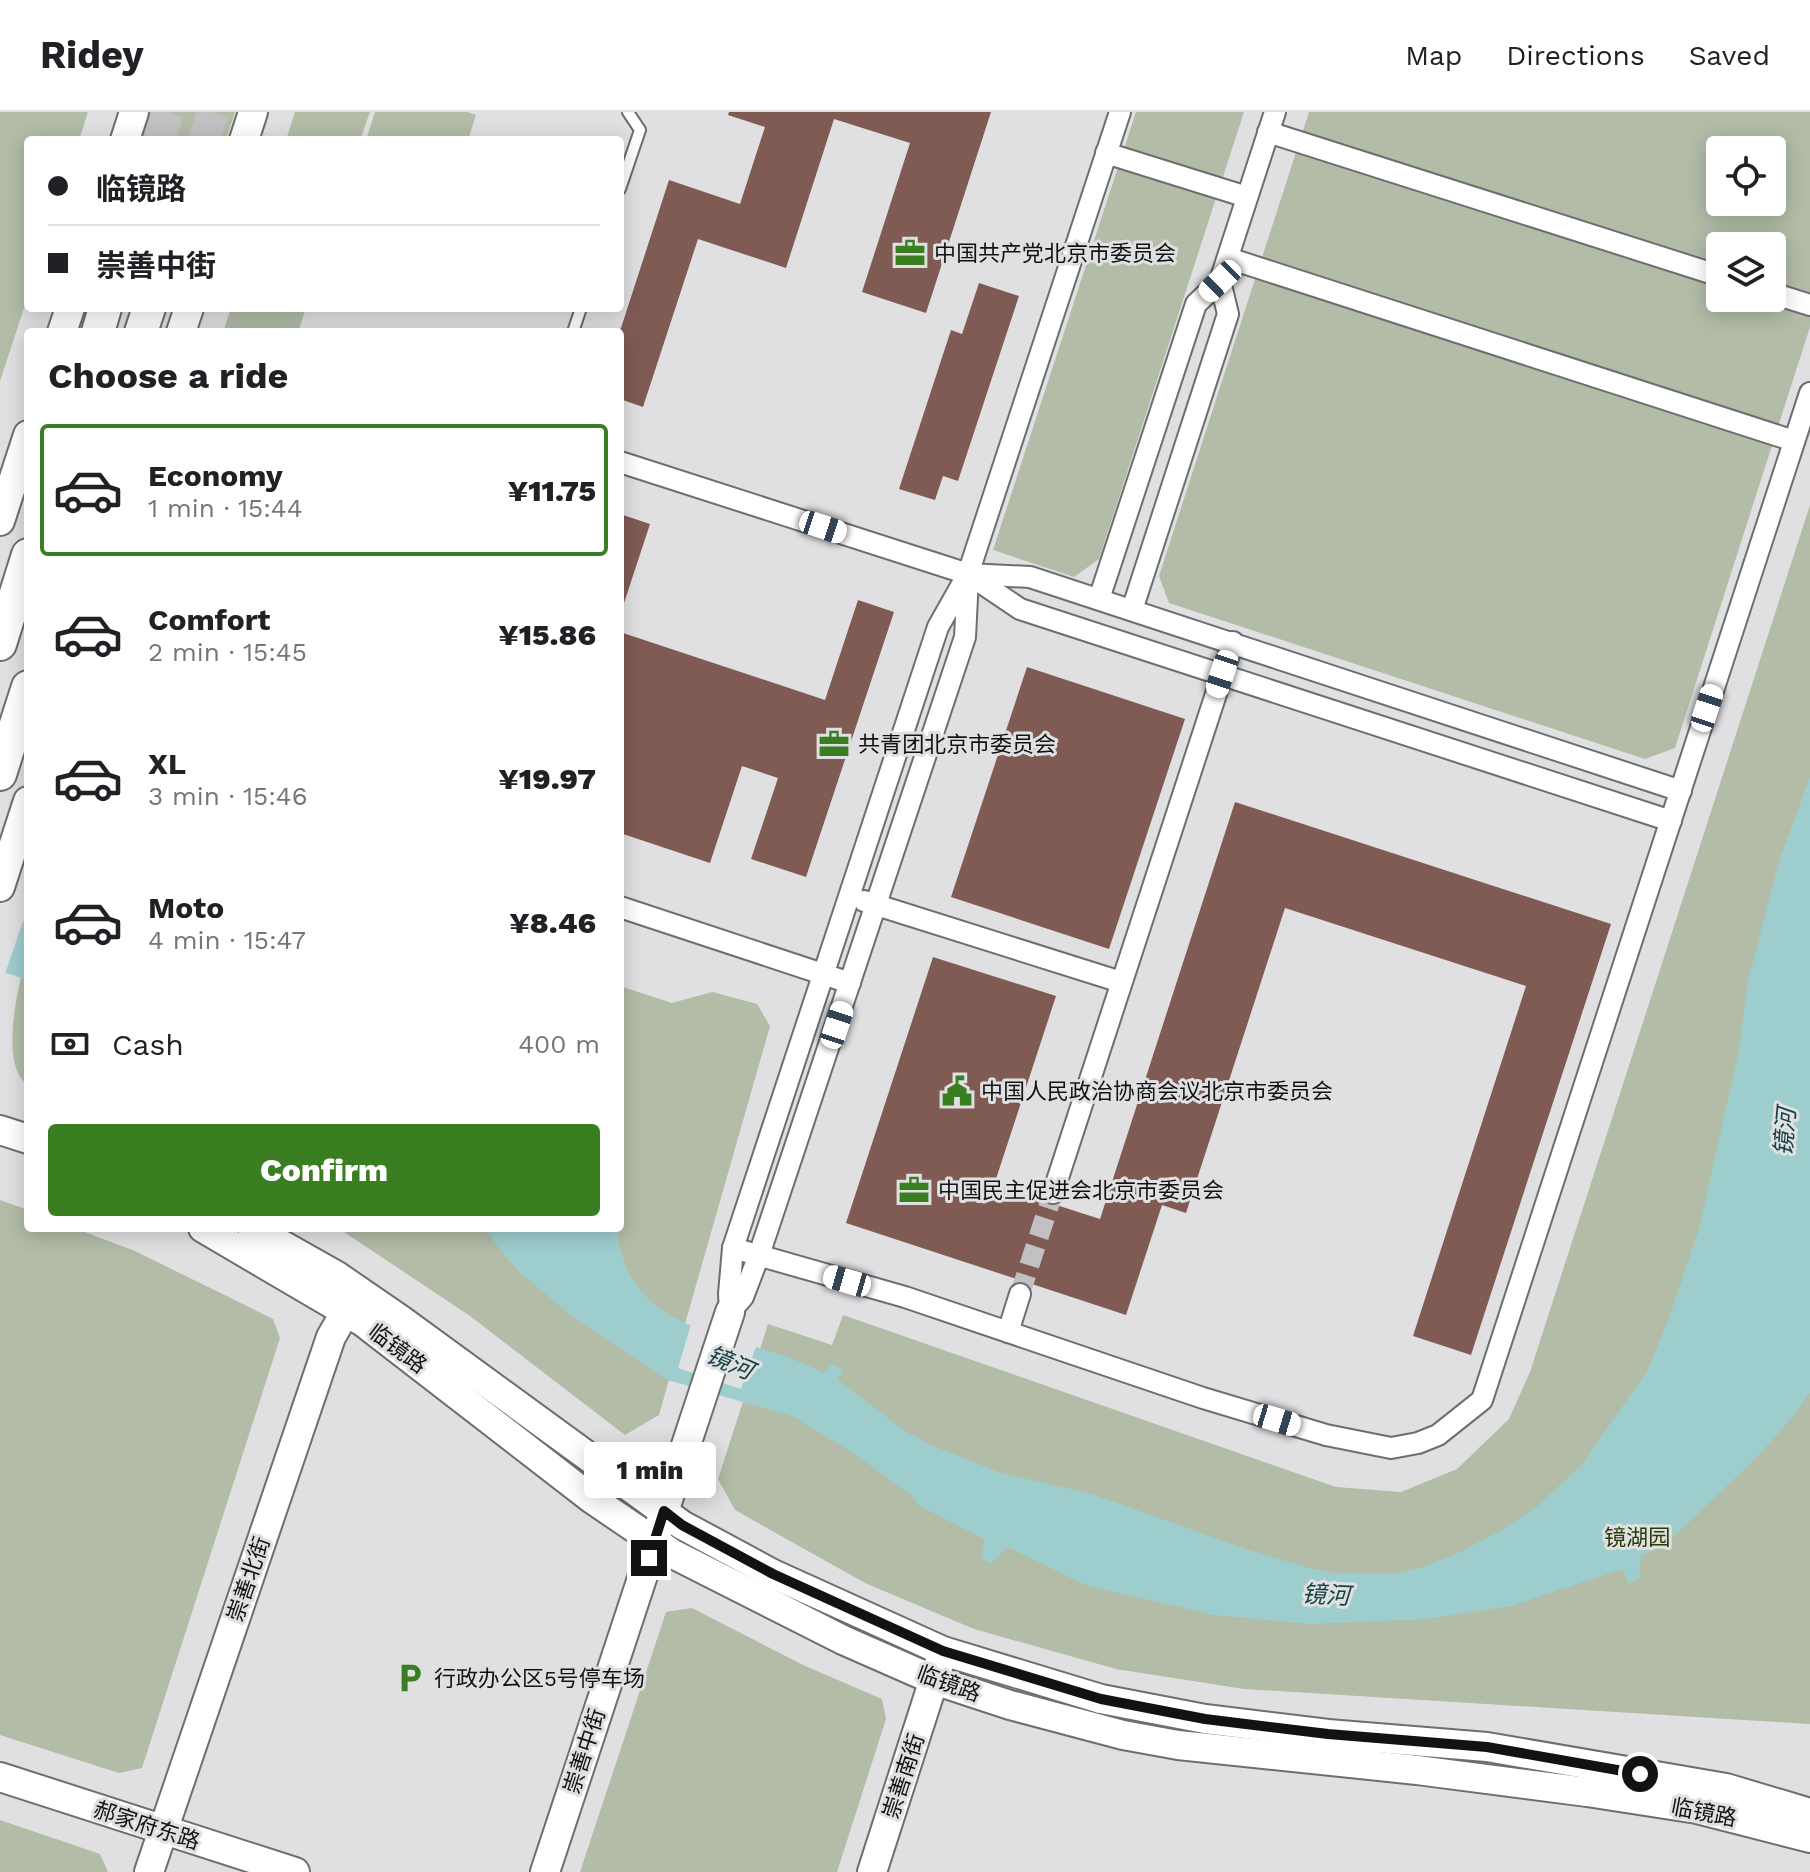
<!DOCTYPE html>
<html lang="en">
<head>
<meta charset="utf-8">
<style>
	body { margin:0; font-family:"Work Sans","Noto Sans SC",sans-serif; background:#f2f2f2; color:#202124; height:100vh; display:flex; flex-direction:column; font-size:30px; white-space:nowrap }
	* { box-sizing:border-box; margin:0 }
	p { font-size:26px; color:#757577 }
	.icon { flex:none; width:44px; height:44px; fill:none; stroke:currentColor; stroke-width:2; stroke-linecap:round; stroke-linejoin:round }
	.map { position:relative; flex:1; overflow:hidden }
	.panel { position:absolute; left:24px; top:216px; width:600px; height:904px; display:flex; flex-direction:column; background:#fff; border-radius:8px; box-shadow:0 4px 20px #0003 }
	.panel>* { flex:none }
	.hud { position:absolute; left:24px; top:24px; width:600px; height:176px; border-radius:8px; box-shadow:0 4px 20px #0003; display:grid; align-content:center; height:176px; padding:0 24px; background:#fff }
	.tools { position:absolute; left:1706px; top:24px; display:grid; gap:16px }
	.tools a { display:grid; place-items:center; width:80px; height:80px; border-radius:8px; background:#fff; box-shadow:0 4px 20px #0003; font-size:40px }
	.end { position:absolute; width:36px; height:36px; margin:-18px; border:10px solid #111212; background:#fff; box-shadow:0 0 0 4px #fff }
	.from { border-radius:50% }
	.bubble { position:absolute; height:56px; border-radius:8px; background:#fff; box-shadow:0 4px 20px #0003; font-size:26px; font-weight:800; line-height:56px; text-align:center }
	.car { position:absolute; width:24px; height:48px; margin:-24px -12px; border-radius:10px; box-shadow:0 0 6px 2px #0007; background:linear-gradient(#fff 24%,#345 0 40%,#fff 0 76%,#345 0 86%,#fff 0) }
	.hud b { display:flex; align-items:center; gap:28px; height:76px; font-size:30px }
	.hud b+b { border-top:2px solid #e0e0e0 }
	.hud i { width:20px; height:20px; background:#202124 }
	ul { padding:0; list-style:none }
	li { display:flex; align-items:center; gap:24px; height:132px; margin:0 16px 12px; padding:0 8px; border:4px solid transparent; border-radius:8px }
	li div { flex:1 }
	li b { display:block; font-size:30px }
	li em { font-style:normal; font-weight:800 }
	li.on { border-color:#3a7e22 }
	li>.icon { width:72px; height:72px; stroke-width:1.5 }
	h2 { padding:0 24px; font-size:36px; line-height:96px }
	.pay { display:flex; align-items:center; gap:20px; height:88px; padding:0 24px; font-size:30px }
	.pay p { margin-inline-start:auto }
	.primary-button { display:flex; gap:16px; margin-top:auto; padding:16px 24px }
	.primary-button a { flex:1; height:92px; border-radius:8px; background:#3a7e22; color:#fff; font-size:32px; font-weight:800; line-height:92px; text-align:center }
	header { display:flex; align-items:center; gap:48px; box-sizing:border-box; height:112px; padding:0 40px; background:#fff; border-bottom:2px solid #e0e0e0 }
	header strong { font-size:38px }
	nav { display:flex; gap:44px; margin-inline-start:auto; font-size:28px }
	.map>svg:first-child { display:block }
</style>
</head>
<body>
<header>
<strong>Ridey</strong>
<nav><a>Map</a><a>Directions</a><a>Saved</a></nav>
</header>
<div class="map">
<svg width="1810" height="1760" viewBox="0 0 1810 1760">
	<rect width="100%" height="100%" fill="#e0e0e2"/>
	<!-- green -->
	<g fill="#b2bca7" fill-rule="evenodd">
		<polygon points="0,0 88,0 79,28 28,28 28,184 0,269"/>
		<polygon points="145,0 235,0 226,28 136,28"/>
		<polygon points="295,0 370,0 360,28 286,28"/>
		<polygon points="375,0 467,0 476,3 468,28 366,28"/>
		<polygon points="1136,0 1244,0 1099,447 1074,465 993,438"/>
		<path d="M 1309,0 L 1810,0 L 1810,215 L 1675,636 L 1645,647 L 1169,491 L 1159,464 ZM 1720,38 L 1772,38 L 1772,90 L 1720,90 ZM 1720,134 L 1772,134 L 1772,186 L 1720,186 Z"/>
		<polygon points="231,196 306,196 298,220 223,220"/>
		<polygon points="1810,393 1810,1612 1244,1577 1116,1557 974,1517 865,1471 735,1398 718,1367 768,1212 832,1233 843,1203 1336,1375 1401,1380 1457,1357 1509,1307 1530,1260"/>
		<path d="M 28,840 L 28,973 C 0,956 16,877 28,840 Z"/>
		<polygon points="620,874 672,891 712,880 757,892 770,914 659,1303 625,1323 470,1204 338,1116 620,1116"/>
		<polygon points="0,1088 28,1098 28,1116 74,1116 135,1139 273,1207 280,1226 142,1656 119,1661 0,1623"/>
		<polygon points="692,1496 803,1553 882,1587 886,1607 837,1760 580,1760 666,1500"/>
		<polygon points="0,1708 100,1742 108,1760 0,1760"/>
	</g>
	<!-- water -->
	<g fill="#9ecdce">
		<path d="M 1810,665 L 1810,1281 C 1781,1323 1745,1357 1709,1391 C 1688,1411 1668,1433 1641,1444 L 1639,1466 L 1629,1472 L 1623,1457 L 1511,1494 L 1428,1507 L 1311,1512 L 1214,1503 L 1088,1474 L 1007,1435 L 991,1452 L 982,1446 L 984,1427 L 918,1393 L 911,1383 L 856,1343 L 794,1305 L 668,1268 L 572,1204 L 524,1164 L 503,1142 L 485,1116 L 617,1116 C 628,1231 745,1217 823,1261 L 832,1252 L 844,1258 L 837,1267 L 905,1319 L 931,1333 L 1001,1361 L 1092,1382 L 1243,1436 L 1305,1455 L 1334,1461 L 1393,1462 L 1423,1455 L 1454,1443 L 1502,1418 L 1536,1395 L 1581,1354 L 1647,1259 L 1668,1209 L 1699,1117 L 1738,943 L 1748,869 L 1779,749 Z"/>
		<polygon points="0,802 28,811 28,868 0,859"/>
	</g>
	<!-- pier -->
	<g fill="#e0e0e2">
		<polygon points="0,798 24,806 4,865 0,863"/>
		<polygon points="692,1209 757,1232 741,1277 678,1256"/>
	</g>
	<!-- building -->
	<g fill="#7f5b54">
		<polygon points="729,0 991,0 926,201 862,180 910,31 834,7 786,156 698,127 643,295 620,287 620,219 669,68 740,92 765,15 728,3"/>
		<polygon points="979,171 1019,184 958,369 943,364 935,388 899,377 951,218 962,222"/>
		<polygon points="620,402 650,412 623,494 620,494"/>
		<polygon points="858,488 894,500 806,765 751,747 778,666 742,654 710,751 620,721 620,520 825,588"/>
		<polygon points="1027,555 1185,607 1109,837 951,785"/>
		<polygon points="1235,690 1611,812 1471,1243 1413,1224 1526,874 1285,796 1186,1101 1162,1093 1126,1203 846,1111 933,845 1056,884 994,1073 1100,1107"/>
	</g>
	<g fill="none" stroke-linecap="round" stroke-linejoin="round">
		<!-- street-tunnel -->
		<polyline stroke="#c1c1c3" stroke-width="20" stroke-dasharray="20 10" stroke-linecap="butt" points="1020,1182 1053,1081"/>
		<!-- primary-tunnel -->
		<g stroke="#c1c1c3" stroke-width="32" stroke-dasharray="32 16" stroke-linecap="butt">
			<polyline points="159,28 168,0"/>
			<polyline points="204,28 213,0"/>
		</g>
		<!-- lane casing -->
		<g stroke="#6d6e6f" stroke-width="14">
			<g id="lane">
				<polyline points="620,77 640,18 628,0"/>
				<polyline points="573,220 581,196"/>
			</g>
		</g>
		<!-- street casing -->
		<g stroke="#6d6e6f" stroke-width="24">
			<g id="street">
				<polyline points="1268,20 1720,164"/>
				<polyline points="1106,41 1247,85"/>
				<polyline points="1228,146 1794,329"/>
				<polyline points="1772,181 1810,193"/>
				<polyline points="620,350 968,462 1030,465 1681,679"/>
				<polyline points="968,462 1020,497 1671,709"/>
				<polyline points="1099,487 1196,192 1220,169 1275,0"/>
				<polyline points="1132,498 1228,202 1220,169"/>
				<polyline points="864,789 1121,870"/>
				<polyline points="620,795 850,871"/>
				<polyline points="1053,1081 1233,530"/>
				<polyline points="733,1136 905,1185 1203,1286 1326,1323 1391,1336 1418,1331 1438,1323 1482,1288 1810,281"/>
				<polyline points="730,1200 729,1182 733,1136 938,515 968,462 1120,0"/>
				<polyline points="730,1200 743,1185 759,1143 965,525 968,466"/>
				<polyline points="1008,1220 1020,1182"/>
			</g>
		</g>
		<!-- secondary casing -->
		<g stroke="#6d6e6f" stroke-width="32">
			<g id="secondary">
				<polyline points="125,28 134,0"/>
				<polyline points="244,28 253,0"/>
				<polyline points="62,220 70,196"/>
				<polyline points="181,220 189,196"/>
				<polyline points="0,409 28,323"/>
				<polyline points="0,775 28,689"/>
				<polyline points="0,1018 28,1027"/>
				<polyline points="203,1116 363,1210 592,1387 673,1442 843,1528 934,1568 1010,1593 1123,1623 1178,1633 1417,1658 1587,1680 1697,1697 1810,1726"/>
				<polyline points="252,1116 337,1164 401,1208 682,1413 773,1462 943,1539 1101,1587 1205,1607 1328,1622 1487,1635 1726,1676 1810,1701"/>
				<polyline points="0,1665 295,1760"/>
				<polyline points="149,1760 331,1225 356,1182"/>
				<polyline points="545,1760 730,1200"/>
				<polyline points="872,1760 939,1552"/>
			</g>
		</g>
		<!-- primary casing -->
		<g stroke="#6d6e6f" stroke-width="36">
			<g id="primary">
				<polyline points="98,220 105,196"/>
				<polyline points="141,220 149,196"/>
				<polyline points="0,532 28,443"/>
				<polyline points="0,662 28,575"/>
			</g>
		</g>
		<!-- lane -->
		<use href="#lane" stroke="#fff" stroke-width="10"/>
		<!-- street -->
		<use href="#street" stroke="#fff" stroke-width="20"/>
		<!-- secondary -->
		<use href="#secondary" stroke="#fff" stroke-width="28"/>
		<!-- primary -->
		<use href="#primary" stroke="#fff" stroke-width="32"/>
	</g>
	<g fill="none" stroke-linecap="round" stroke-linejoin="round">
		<!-- route -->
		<polyline stroke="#111212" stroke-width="10" points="649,1446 664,1399 682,1413 773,1462 943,1539 1101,1587 1205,1607 1328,1622 1487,1635 1640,1662"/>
	</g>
	<!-- icons -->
	<defs>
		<g id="office-bare" transform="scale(2.4)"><path d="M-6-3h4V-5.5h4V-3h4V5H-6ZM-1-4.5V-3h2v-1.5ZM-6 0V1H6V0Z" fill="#3a7e22" stroke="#e0e0e2" stroke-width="2.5" paint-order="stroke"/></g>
		<g id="civic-bare" transform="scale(2.4)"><path d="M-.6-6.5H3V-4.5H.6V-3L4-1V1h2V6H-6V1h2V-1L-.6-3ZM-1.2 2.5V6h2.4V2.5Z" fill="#3a7e22" stroke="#e0e0e2" stroke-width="2.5" paint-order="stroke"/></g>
		<g id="parking-bare" transform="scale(2.4)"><path d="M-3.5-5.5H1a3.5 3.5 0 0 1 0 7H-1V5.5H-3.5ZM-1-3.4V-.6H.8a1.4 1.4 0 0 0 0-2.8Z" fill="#3a7e22" stroke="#e0e0e2" stroke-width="2.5" paint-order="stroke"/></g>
	</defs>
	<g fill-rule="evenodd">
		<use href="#office-bare" x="910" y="141"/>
		<use href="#office-bare" x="834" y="632"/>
		<use href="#civic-bare" x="957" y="979"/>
		<use href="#office-bare" x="914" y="1078"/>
		<use href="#parking-bare" x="410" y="1566"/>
	</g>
	<g text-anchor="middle" stroke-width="6" stroke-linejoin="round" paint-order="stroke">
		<!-- poi labels -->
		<g font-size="22" fill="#111212" stroke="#e0e0e2" text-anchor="start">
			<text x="934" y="149">中国共产党北京市委员会</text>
			<text x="858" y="640">共青团北京市委员会</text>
			<text x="981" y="987">中国人民政治协商会议北京市委员会</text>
			<text x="938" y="1086">中国民主促进会北京市委员会</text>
			<text x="434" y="1574">行政办公区5号停车场</text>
		</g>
		<!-- street labels -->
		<g font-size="22" fill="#111212" stroke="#e0e0e2">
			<text transform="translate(398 1236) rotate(37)" y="8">临镜路</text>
			<text transform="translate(248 1467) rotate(-71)" y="8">崇善北街</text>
			<text transform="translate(949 1571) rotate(20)" y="8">临镜路</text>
			<text transform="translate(584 1639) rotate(-72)" y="8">崇善中街</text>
			<text transform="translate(903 1664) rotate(-72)" y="8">崇善南街</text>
			<text transform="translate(1704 1700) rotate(11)" y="8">临镜路</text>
			<text transform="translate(147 1713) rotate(18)" y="8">郝家府东路</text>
		</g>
		<!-- park labels -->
		<g font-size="22" fill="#283b05" stroke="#e0e0e2">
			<text x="1637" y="1433">镜湖园</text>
		</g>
		<!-- water labels -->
		<g font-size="24" font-style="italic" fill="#184345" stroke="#e0e0e2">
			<text transform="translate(1785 1020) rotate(-85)" y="8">镜河</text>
			<text transform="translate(730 1251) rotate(23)" y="8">镜河</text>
			<text transform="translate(1326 1483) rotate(3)" y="8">镜河</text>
		</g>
	</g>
</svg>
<div class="tools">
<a><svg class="icon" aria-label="locate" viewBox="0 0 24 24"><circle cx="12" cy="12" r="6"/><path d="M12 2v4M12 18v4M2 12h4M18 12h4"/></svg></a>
<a><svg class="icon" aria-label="layers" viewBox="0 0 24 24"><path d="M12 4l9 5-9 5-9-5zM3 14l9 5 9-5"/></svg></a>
</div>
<i class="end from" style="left:1640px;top:1662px"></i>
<i class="end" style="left:649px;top:1446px"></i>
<div class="bubble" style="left:584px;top:1330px;width:132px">1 min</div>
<i class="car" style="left:1220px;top:169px;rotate:226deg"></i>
<i class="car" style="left:823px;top:415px;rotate:108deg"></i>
<i class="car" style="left:1222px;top:562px;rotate:198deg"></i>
<i class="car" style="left:1707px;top:596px;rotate:18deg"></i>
<i class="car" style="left:837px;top:913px;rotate:18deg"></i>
<i class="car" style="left:847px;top:1169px;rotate:286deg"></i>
<i class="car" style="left:1277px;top:1308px;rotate:107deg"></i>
<div class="hud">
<b><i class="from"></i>临镜路</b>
<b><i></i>崇善中街</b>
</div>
<section class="panel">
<h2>Choose a ride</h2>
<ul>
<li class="on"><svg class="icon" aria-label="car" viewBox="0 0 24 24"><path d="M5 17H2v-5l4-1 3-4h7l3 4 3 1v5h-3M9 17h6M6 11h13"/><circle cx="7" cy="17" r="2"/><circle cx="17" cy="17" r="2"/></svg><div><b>Economy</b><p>1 min · 15:44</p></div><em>¥11.75</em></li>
<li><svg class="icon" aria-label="car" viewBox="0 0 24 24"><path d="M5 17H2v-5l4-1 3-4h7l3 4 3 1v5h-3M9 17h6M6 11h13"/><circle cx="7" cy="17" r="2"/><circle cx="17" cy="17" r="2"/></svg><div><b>Comfort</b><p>2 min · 15:45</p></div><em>¥15.86</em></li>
<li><svg class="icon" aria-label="car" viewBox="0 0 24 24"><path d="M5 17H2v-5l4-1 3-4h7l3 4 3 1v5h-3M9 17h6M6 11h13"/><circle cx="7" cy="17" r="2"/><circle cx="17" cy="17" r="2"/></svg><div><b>XL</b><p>3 min · 15:46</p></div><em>¥19.97</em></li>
<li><svg class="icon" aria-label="car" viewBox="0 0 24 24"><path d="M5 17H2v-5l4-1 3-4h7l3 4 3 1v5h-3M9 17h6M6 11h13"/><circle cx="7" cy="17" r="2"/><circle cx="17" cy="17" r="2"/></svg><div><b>Moto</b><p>4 min · 15:47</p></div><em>¥8.46</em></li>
</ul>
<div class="pay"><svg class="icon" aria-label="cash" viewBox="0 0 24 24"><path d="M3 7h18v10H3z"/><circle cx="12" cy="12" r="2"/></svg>Cash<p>400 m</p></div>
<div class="primary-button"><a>Confirm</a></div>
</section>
</div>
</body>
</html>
